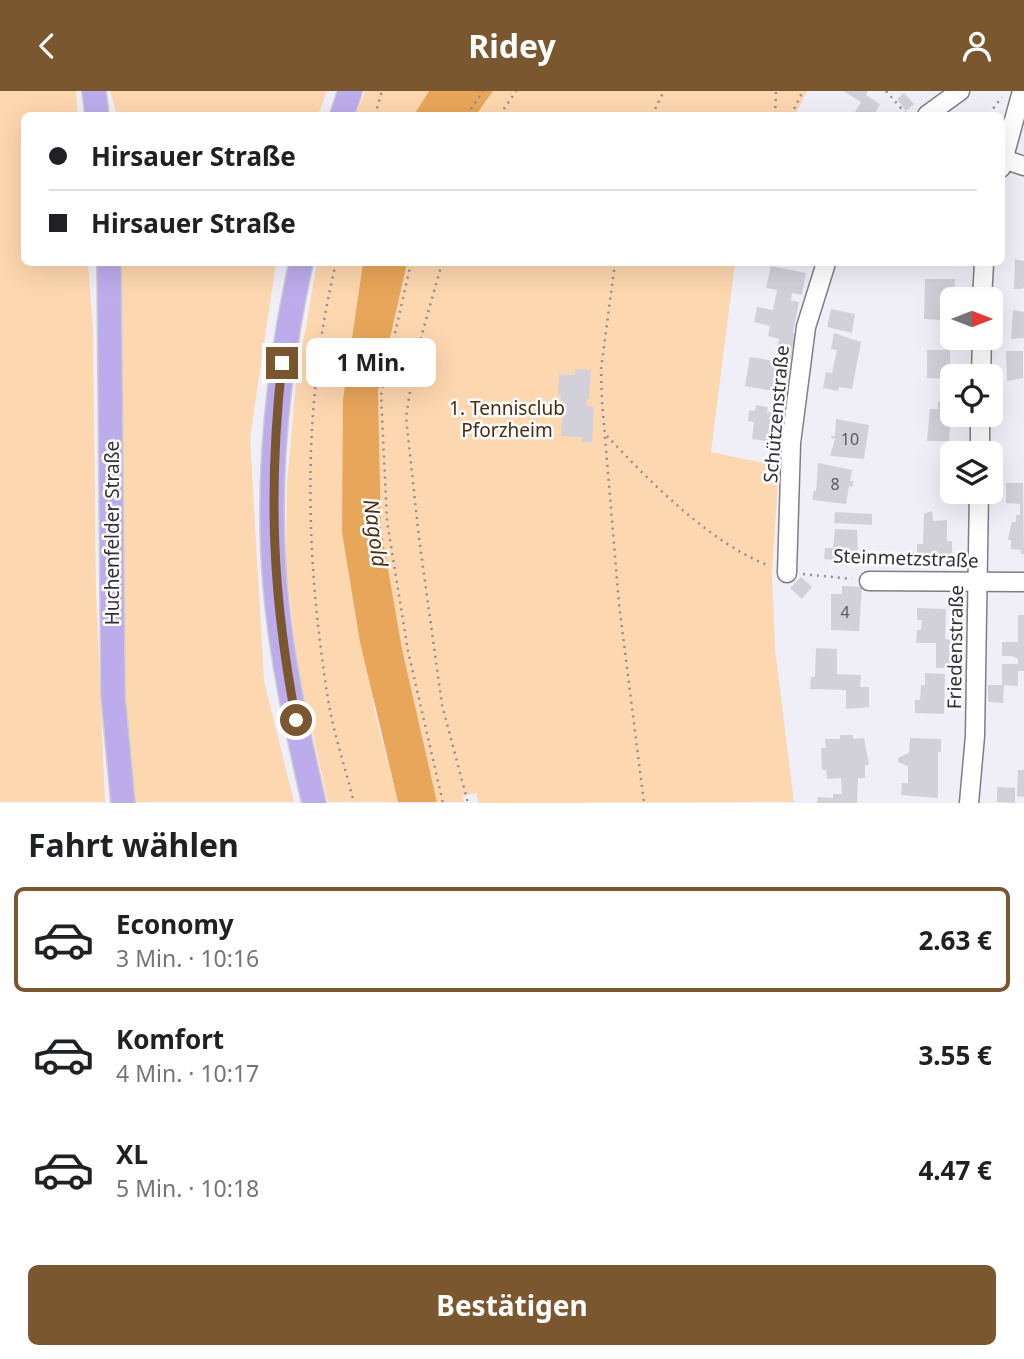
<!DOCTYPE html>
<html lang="de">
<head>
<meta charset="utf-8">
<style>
	body { margin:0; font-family:"Noto Sans",sans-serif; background:#f6f6f6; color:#202124; height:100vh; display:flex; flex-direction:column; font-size:26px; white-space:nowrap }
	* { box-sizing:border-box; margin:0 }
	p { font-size:23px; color:#757577 }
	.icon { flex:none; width:38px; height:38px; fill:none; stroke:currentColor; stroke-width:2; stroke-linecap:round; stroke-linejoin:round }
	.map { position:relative; height:712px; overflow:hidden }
	.side { display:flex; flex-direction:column; background:#fff; flex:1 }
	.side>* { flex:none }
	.guide { position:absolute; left:21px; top:21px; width:984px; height:154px; border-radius:10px; box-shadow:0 7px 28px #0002; display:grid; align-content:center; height:154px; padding:0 28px; background:#fff }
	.needle { width:46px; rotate:90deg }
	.buttons { position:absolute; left:940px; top:196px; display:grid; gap:14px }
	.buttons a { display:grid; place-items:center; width:63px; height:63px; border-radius:10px; background:#fff; box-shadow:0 7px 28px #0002; font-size:35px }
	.end { position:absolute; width:32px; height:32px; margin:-16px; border:9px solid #7a572f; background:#fff; box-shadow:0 0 0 4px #fff }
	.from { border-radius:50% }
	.bubble { position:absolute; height:49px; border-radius:10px; background:#fff; box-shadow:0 7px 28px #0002; font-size:23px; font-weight:700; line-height:49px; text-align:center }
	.guide b { display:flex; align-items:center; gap:24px; height:66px; font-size:26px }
	.guide b+b { border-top:2px solid #e0e0e0 }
	.guide i { width:18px; height:18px; background:#202124 }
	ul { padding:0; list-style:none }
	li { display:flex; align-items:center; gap:21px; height:105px; margin:0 14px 10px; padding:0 14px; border:4px solid transparent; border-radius:10px }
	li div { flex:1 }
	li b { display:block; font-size:26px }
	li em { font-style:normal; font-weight:700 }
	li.on { border-color:#7a572f }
	li>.icon { width:63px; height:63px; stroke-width:1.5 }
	h2 { padding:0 28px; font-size:32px; line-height:84px }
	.cta { display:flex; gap:14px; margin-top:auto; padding:14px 28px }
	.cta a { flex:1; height:80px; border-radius:10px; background:#7a572f; color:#fff; font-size:28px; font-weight:700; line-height:80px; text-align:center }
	header { display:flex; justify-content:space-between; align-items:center; height:91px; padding:0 28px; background:#7a572f; color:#fff; font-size:32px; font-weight:700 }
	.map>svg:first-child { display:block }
</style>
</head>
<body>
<header><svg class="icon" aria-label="back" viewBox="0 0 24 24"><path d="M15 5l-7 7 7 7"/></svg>Ridey<svg class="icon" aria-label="person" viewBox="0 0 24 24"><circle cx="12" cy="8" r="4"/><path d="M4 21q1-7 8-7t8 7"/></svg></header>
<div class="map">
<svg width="1024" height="712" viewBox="0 0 1024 712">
	<rect width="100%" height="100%" fill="#f0eff8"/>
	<!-- green -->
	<g fill="#fdd7af">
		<polygon points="0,0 76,0 78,24 24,24 24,172 88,172 93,239 96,502 105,711 0,711"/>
		<polygon points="110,0 327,0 318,24 117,24"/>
		<polygon points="365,0 429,0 414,24 356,24"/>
		<polygon points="493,0 807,0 795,24 476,24"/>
		<path d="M 117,172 L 276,172 L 250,347 L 264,590 L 294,711 L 133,711 C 118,532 119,352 117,172 Z"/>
		<polygon points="317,172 363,172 343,308 374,617 398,711 328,711 298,577 286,474 287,392 296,292"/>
		<polygon points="407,172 735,172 711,361 779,375 772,482 775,558 794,711 479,712 476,702 462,705 464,711 437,711 402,558 381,437 378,300"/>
	</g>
	<!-- water -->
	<g fill="#e8a65a">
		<polygon points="429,0 493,0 476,24 414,24"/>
		<polygon points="363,172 407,172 378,300 381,437 402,558 437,711 398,711 360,551 342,441 343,308"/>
	</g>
	<!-- building -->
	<g fill="#d2d1da">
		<polygon points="843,0 868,0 866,4 880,13 876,20 883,24 853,24 861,11"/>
		<polygon points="904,2 914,13 906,20 897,8"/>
		<polygon points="1015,168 1024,170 1024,196 1022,198 1014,198"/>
		<polygon points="771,175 806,182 802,204 792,202 791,209 799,211 793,242 796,242 789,274 783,273 779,301 745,295 750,266 774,270 779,248 768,245 770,235 754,231 757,216 773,219 777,199 766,197"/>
		<polygon points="925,188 955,188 952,247 959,247 959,253 945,253 945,229 924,228"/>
		<polygon points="831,218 855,223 852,242 827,236"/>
		<polygon points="1013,219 1024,221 1024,247 1011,248"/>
		<polygon points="834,242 861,251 852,298 839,296 838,300 823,297 826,281 832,282 837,259 831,258"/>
		<polygon points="927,259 950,259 950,288 927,287"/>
		<polygon points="1006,260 1023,260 1023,287 1007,290"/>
		<polygon points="575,278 591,279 589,308 587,308 586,315 594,315 592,351 582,351 582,346 561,345 563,314 560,314 561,304 558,303 559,283 575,284"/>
		<polygon points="945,303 952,303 949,350 927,350 930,318 938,318 938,311 944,309"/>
		<polygon points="756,314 768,316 767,321 778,323 774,351 752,348 754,331 748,330 749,319 755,320"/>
		<polygon points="836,328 869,334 864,368 830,365 835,348 831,347 831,345 835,345"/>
		<polygon points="818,372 852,379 850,390 854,390 852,396 849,395 846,413 812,409 814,399 816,400"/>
		<polygon points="1006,392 1023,392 1024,463 1021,463 1021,459 1011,458 1011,449 1008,449 1012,431 1016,431 1016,424 1020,424 1020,413 1006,412"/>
		<polygon points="932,420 933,430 947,429 947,450 952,450 952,467 917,467 917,453 923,453 924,423"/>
		<polygon points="835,421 872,423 872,434 834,432"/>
		<polygon points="835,438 857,439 858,461 855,461 855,471 824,468 825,457 833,457"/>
		<polygon points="801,486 812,496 802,508 790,497"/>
		<polygon points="842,495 862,496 859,540 831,539 831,503 842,503"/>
		<polygon points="917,517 946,518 945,548 952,549 951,577 936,577 936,552 916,552 917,539 921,539 922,529 917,529"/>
		<polygon points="1018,524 1024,524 1024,580 1018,580 1018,595 1002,594 1002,573 1018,573 1018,568 1012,565 1002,565 1002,551 1018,551"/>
		<polygon points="816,557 837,558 837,583 861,584 860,596 869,596 869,616 846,618 846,599 810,598 811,586 815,586"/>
		<polygon points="925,582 945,583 944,623 915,622 915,609 920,609 921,594 925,594"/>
		<polygon points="988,594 1004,594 1003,612 988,611"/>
		<polygon points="840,644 853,644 853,648 864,647 869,674 865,674 865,687 858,687 857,712 817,712 818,706 833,707 833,703 842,703 841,687 827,688 826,679 822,679 821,657 826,657 825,648 840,648"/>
		<polygon points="910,647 941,648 941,661 938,661 938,707 901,704 902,692 908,692 908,675 898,671 898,667 909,662"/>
		<polygon points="1018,679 1024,679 1024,706 1017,705"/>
		<polygon points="997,696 1015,697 1015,712 997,711"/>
	</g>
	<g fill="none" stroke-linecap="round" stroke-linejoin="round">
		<!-- minor casing -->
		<g stroke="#7f7e86" stroke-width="21">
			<g id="minor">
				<polyline points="927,24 960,0"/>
				<polyline points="1003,68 1024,75"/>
				<polyline points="1001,77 1022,0"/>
				<polyline points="982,208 984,172"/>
				<polyline points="981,285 982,247"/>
				<polyline points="980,362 980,324"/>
				<polyline points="787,482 791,352 806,236 826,172"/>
				<polyline points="869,490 1024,491"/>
				<polyline points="969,712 975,645 979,401"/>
			</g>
		</g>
		<!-- major casing -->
		<g stroke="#cecdce" stroke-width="26">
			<g id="major">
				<polyline points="94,0 97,24"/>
				<polyline points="342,24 350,0"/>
				<polyline points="109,172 113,605 123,712"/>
				<path d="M 301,172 C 278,277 266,385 275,493 C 281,567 297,639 314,712"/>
			</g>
		</g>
		<!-- path -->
		<g stroke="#8f8e95" stroke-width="2.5" stroke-dasharray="2 5" stroke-linecap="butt">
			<polyline points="886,0 907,24"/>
			<polyline points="375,24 382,0"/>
			<polyline points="467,24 483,0"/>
			<polyline points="500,24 516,0"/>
			<polyline points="652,24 664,0"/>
			<polyline points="775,24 776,0"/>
			<polyline points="791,24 803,0"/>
			<polyline points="992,24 992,19 1002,6"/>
			<path d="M 336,172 C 301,316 305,468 329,614 C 335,647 346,679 354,712"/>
			<polyline points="411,172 381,304 387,430 408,560 443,712"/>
			<polyline points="442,172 415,268 406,326 419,447 442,614 468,712"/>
			<polyline points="615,172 601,278 602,310 619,513 644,712"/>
			<path d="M 607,345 C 649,390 711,453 770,475"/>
			<polyline points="803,483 852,488"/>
		</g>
		<!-- minor -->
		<use href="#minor" stroke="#fff" stroke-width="18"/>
		<!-- major -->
		<use href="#major" stroke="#bdaceb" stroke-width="23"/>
	</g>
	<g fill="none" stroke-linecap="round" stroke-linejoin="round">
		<!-- route -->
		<path stroke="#7a572f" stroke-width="9" d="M 282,272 C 268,400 272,503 296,629"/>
	</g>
	<g text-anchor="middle" stroke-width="5" stroke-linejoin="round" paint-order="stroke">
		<!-- number labels -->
		<g font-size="16" fill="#59585e">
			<text x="850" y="354">10</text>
			<text x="835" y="399">8</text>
			<text x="845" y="527">4</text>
		</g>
		<!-- park labels -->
		<g font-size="19" fill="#482d0c" stroke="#fdfdff">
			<text x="507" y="324">1. Tennisclub<tspan x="507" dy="22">Pforzheim</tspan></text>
		</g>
		<!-- street labels -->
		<g font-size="19" fill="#313034" stroke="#fdfdff">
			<text transform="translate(776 323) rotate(-85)" y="7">Schützenstraße</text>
			<text transform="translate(112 442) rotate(-90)" y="7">Huchenfelder Straße</text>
			<text transform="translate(906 467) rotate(2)" y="7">Steinmetzstraße</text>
			<text transform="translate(955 556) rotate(-89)" y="7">Friedenstraße</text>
		</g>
		<!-- water labels -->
		<g font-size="21" font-style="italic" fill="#4b3110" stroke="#fdfdff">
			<text transform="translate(375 442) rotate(82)" y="7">Nagold</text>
		</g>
	</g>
</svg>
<div class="buttons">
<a><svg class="needle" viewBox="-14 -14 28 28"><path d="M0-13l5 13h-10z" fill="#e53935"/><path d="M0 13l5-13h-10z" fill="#757577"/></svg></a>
<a><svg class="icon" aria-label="locate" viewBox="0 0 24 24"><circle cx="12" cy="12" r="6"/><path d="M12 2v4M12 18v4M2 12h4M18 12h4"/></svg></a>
<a><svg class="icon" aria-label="layers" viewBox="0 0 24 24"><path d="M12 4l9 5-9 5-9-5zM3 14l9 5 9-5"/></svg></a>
</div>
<i class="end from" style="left:296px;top:629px"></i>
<i class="end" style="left:282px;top:272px"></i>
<div class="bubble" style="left:306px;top:247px;width:130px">1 Min.</div>
<div class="guide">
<b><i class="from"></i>Hirsauer Straße</b>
<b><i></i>Hirsauer Straße</b>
</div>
</div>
<section class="side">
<h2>Fahrt wählen</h2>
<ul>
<li class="on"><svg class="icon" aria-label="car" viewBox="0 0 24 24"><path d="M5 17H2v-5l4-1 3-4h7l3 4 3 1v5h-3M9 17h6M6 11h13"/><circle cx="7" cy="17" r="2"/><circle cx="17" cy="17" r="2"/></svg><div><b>Economy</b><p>3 Min. · 10:16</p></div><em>2.63 €</em></li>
<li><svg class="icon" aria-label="car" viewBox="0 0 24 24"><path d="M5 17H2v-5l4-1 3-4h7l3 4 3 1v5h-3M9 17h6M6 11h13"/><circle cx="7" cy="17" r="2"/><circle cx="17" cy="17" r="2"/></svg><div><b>Komfort</b><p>4 Min. · 10:17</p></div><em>3.55 €</em></li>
<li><svg class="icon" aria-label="car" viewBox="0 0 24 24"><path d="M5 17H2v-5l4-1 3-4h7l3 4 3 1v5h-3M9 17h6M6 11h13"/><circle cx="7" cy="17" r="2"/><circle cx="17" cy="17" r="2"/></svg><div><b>XL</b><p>5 Min. · 10:18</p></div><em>4.47 €</em></li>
</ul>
<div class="cta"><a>Bestätigen</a></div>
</section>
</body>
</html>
